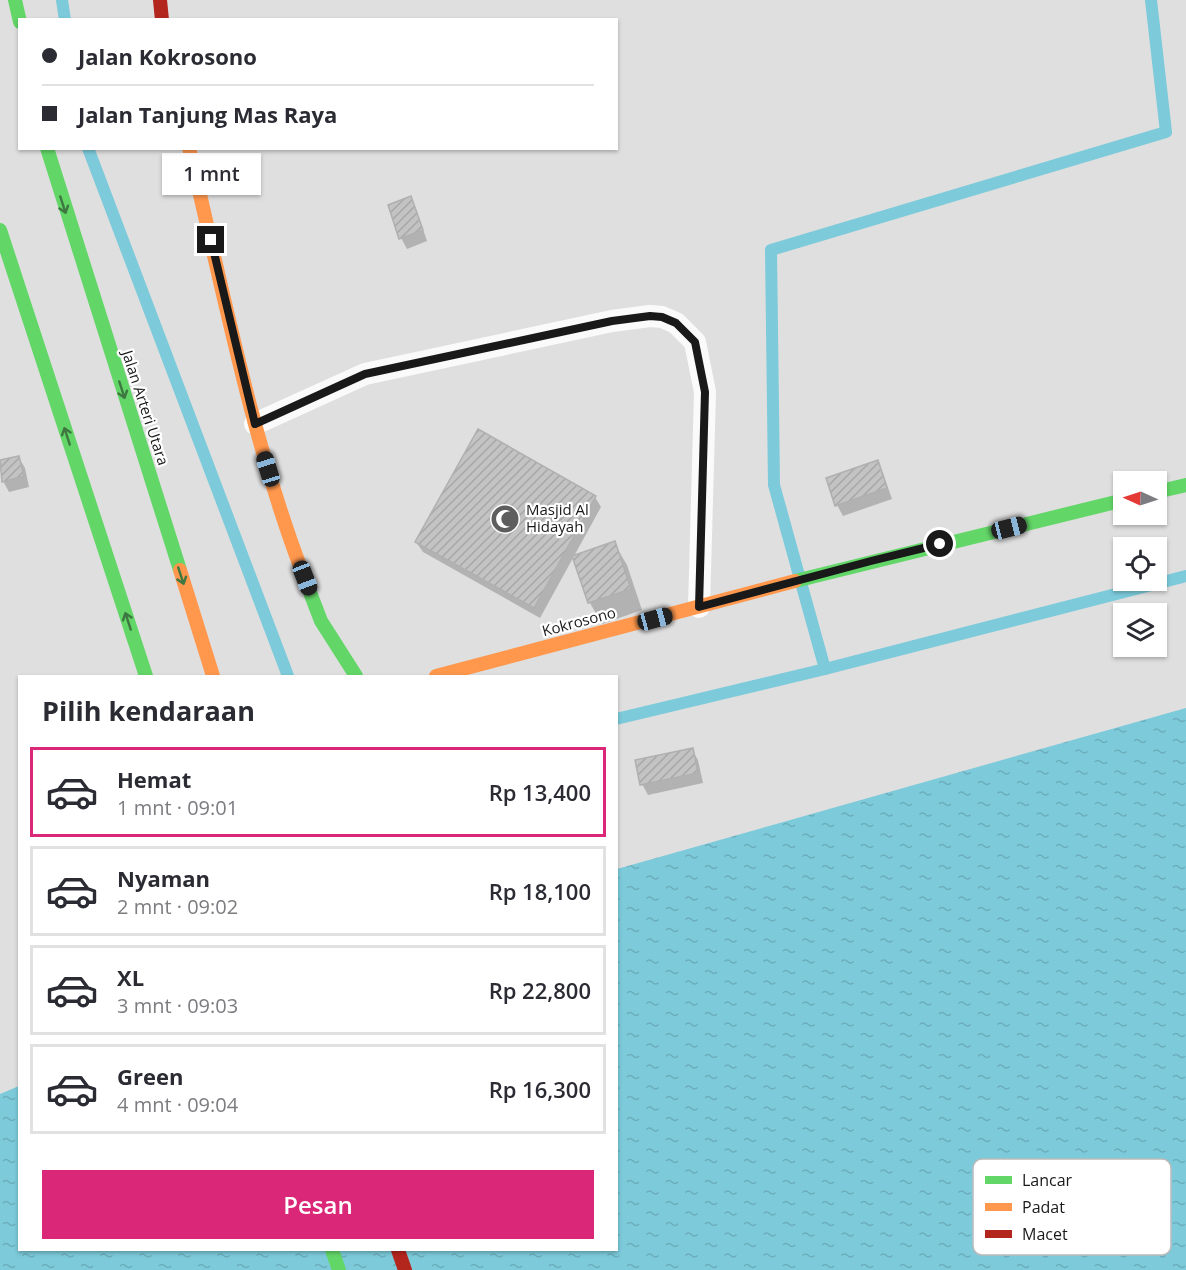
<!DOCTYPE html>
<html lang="id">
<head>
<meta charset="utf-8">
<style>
	body { margin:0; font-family:"Open Sans",sans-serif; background:#f7f7f7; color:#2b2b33; height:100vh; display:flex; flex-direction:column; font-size:22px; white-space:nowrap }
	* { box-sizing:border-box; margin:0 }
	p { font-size:20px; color:#7c7c81 }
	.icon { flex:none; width:33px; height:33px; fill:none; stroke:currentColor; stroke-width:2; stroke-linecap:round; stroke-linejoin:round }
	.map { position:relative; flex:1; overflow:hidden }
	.details { position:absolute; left:18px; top:675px; width:600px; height:576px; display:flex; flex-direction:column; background:#fff; border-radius:0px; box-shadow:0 2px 4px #0004 }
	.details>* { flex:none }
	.guide { position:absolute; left:18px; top:18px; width:600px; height:132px; border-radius:0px; box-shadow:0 2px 4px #0004; display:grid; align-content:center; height:132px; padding:0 24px; background:#fff }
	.needle { width:39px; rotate:273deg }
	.controls { position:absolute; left:1113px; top:471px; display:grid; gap:12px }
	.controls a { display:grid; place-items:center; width:54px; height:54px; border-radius:0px; background:#fff; box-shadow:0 2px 4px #0004; font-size:30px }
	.end { position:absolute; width:27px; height:27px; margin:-14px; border:8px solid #19191a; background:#fff; box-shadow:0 0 0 3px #fff }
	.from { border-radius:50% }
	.bubble { position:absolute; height:42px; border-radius:0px; background:#fff; box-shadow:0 2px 4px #0004; font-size:20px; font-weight:600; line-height:42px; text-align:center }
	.car { position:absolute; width:18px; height:36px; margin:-18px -9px; border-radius:8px; box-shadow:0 0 4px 2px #0007; background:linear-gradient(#222 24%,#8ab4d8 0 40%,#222 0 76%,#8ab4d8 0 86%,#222 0) }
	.guide b { display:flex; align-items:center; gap:21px; height:57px; font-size:22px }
	.guide b+b { border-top:2px solid #e1e1e2 }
	.guide i { width:15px; height:15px; background:#2b2b33 }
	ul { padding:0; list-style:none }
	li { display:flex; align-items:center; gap:18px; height:90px; margin:0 12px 9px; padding:0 12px; border:3px solid #e1e1e2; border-radius:0px }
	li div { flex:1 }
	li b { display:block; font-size:22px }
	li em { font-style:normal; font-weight:600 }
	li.on { border-color:#db2777 }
	li>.icon { width:54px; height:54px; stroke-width:1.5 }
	h2 { padding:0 24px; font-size:27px; line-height:72px }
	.primary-button { display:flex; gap:12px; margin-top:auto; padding:12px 24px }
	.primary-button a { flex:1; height:69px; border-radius:0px; background:#db2777; color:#fff; font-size:24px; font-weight:600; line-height:69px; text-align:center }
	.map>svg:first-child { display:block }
</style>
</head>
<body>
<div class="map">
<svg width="1186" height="1270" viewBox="0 0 1186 1270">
	<defs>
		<pattern id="water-ripples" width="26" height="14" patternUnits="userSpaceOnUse" patternTransform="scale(1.5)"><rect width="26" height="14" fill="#7ccada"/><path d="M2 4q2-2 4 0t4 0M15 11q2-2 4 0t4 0" fill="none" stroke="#6badba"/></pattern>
		<pattern id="building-hatch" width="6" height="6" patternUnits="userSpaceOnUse" patternTransform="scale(1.5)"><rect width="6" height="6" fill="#c3c3c3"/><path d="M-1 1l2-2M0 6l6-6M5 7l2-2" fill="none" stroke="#a7a7a7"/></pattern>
	</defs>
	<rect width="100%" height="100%" fill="#dfdfdf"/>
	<!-- water -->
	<polygon fill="url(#water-ripples)" points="1186,708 1186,1270 0,1270 0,1094 19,1086 20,1250 616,1250 617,869"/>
	<!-- shadow -->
	<g fill="#0003">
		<polygon points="410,198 416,209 427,241 407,249 401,238"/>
		<polygon points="19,458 25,468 29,487 9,492 3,481 0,462"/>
		<polygon points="877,462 883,473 892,499 843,516 837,505"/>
		<polygon points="595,497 601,507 540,618 423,552 416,542"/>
		<polygon points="614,543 627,565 642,610 602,624 590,603 574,557"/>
		<polygon points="692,750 698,760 703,783 648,795 642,784"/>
	</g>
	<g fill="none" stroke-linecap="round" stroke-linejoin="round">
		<!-- stream -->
		<g stroke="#7ccada" stroke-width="12">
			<polyline points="62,0 65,20"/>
			<polyline points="88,148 288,676"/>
			<polyline points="825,669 774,485 771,250 1166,132 1151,0"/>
			<polyline points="616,719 825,669 1186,576"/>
		</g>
	</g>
	<!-- building -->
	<g fill="url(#building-hatch)" stroke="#b1b0b0" stroke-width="1.5">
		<polygon points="411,196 423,230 399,239 388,205"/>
		<polygon points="478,429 596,496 534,608 415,542"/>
		<polygon points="19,456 24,476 2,482 0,460"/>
		<polygon points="878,460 887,488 835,506 826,478"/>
		<polygon points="615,541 631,589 588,603 572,556"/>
		<polygon points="693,748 698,773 640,785 635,760"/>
	</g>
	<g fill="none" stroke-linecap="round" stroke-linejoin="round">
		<!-- lane -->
		<polyline stroke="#fafafa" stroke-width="22" points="255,424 365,374 612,321 650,316 662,317 676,323 695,342 705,392 699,607"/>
		<!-- fast -->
		<g stroke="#63d668" stroke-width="14">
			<polyline points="15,0 20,22"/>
			<polyline points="47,148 180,570"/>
			<polyline points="0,230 146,676"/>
			<polyline points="1156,492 1186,485"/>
			<polyline points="301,569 321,621 356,676"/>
			<polyline points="795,581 1124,500"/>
			<polyline points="332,1250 339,1270"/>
		</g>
		<!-- slow -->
		<g stroke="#ff974d" stroke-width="14">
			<path d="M 189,148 C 223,289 250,433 301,569"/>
			<polyline points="180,570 213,676"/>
			<polyline points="436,676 795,581"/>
		</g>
		<!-- jam -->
		<g stroke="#b3261e" stroke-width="14">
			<polyline points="160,0 162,20"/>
			<polyline points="398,1250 405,1270"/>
		</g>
	</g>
	<!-- one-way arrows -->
	<defs><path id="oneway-shaft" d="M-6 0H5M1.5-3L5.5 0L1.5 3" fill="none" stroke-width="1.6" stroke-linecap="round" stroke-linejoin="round" transform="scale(1.5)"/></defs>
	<g stroke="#3e7841">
		<use href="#oneway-shaft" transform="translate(63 205) rotate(72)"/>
		<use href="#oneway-shaft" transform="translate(122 390) rotate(72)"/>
		<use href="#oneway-shaft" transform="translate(67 436) rotate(-108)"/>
		<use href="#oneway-shaft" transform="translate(181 576) rotate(72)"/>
		<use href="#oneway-shaft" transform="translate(128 621) rotate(-108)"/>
	</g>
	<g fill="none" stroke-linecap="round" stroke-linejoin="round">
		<!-- route -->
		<polyline stroke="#19191a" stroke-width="8" points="211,240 255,424 365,374 612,321 650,316 662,317 676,323 695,342 705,392 699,607 871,561 940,544"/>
	</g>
	<!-- icons -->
	<defs>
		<g id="mosque-disc" transform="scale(1.5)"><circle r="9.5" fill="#5e5e5f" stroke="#fff"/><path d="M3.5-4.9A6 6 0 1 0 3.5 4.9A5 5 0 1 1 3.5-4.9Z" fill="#fff"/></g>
	</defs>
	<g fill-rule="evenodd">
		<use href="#mosque-disc" x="505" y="519"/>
	</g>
	<g text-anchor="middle" stroke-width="4.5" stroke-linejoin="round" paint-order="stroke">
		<!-- street labels -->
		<g font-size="15" fill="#19191a" stroke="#fff">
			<text transform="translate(145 408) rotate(72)" y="5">Jalan Arteri Utara</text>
			<text transform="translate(579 622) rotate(-15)" y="5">Kokrosono</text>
		</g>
		<!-- poi labels -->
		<g font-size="15" fill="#19191a" stroke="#fff" text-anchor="start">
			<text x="526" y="515">Masjid Al<tspan x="526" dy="17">Hidayah</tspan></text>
		</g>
	</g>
	<!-- legend -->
	<rect x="973" y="1159" width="198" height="96" rx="9" fill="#fff" stroke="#bababa" stroke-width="1.5"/>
	<rect x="985" y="1176" width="27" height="8" fill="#63d668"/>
	<rect x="985" y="1203" width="27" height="8" fill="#ff974d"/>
	<rect x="985" y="1230" width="27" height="8" fill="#b3261e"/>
	<g font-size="16" fill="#19191a">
		<text x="1022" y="1186">Lancar</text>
		<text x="1022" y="1213">Padat</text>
		<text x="1022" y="1240">Macet</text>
	</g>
</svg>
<div class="controls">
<a><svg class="needle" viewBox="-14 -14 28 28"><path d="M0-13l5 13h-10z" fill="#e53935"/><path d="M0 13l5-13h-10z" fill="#7c7c81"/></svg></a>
<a><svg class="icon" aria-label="locate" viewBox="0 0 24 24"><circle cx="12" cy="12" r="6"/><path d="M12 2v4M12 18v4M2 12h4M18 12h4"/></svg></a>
<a><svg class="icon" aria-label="layers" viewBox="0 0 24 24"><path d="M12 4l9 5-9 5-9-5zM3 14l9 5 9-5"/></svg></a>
</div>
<i class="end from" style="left:940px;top:544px"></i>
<i class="end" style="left:211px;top:240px"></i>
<div class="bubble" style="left:162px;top:153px;width:99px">1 mnt</div>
<i class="car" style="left:268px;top:469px;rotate:343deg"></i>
<i class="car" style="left:1009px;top:528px;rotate:76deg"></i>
<i class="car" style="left:305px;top:578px;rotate:159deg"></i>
<i class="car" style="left:655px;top:619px;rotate:75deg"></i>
<div class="guide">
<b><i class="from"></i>Jalan Kokrosono</b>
<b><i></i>Jalan Tanjung Mas Raya</b>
</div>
<section class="details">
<h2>Pilih kendaraan</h2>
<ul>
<li class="on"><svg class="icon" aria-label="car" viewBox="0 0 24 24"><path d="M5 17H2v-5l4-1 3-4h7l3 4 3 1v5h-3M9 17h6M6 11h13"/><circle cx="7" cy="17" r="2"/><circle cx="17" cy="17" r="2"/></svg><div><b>Hemat</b><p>1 mnt · 09:01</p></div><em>Rp 13,400</em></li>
<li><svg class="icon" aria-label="car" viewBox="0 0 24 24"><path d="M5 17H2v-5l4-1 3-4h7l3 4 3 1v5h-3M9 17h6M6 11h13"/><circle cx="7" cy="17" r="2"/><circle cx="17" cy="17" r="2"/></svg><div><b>Nyaman</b><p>2 mnt · 09:02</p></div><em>Rp 18,100</em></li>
<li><svg class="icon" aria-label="car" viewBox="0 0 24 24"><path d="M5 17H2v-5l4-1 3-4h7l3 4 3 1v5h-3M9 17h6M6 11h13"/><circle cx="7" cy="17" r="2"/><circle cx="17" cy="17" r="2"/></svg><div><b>XL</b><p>3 mnt · 09:03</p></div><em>Rp 22,800</em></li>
<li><svg class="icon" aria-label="car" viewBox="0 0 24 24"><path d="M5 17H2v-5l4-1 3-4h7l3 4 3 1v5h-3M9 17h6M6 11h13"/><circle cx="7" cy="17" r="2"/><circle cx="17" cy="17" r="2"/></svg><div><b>Green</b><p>4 mnt · 09:04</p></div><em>Rp 16,300</em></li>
</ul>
<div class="primary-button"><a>Pesan</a></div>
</section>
</div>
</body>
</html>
